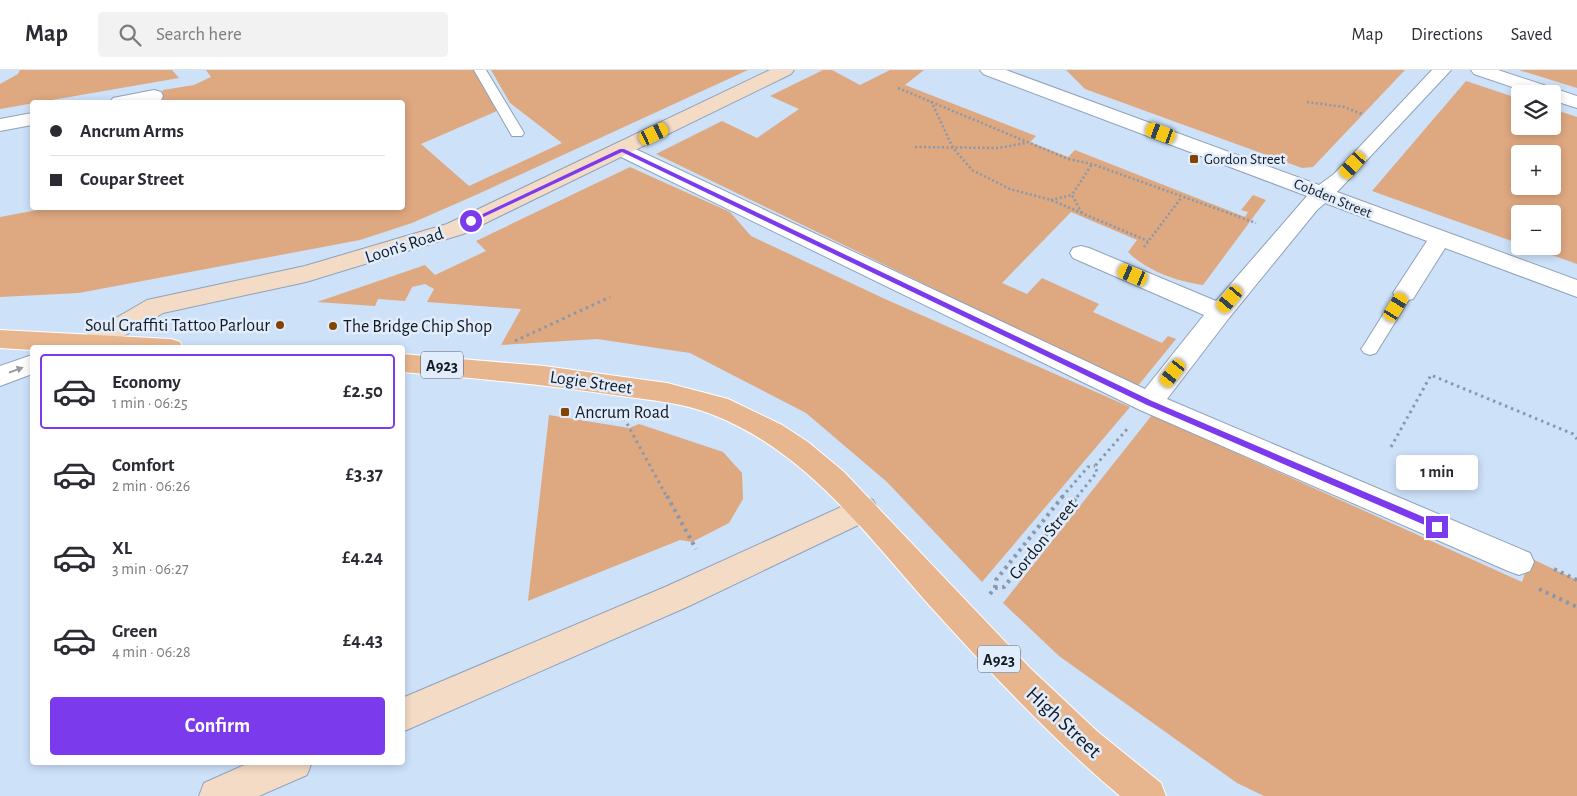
<!DOCTYPE html>
<html lang="en">
<head>
<meta charset="utf-8">
<style>
	body { margin:0; font-family:"Alegreya Sans",sans-serif; background:#f2f2f3; color:#2b2b33; height:100vh; display:flex; flex-direction:column; font-size:19px; white-space:nowrap }
	* { box-sizing:border-box; margin:0 }
	p { font-size:16px; color:#7c7c81 }
	.icon { flex:none; width:28px; height:28px; fill:none; stroke:currentColor; stroke-width:2; stroke-linecap:round; stroke-linejoin:round }
	.map { position:relative; flex:1; overflow:hidden }
	.drawer { position:absolute; left:30px; top:275px; width:375px; height:420px; display:flex; flex-direction:column; background:#fff; border-radius:5px; box-shadow:0 2px 8px #0003 }
	.drawer>* { flex:none }
	.top-card { position:absolute; left:30px; top:30px; width:375px; height:110px; border-radius:5px; box-shadow:0 2px 8px #0003; display:grid; align-content:center; height:110px; padding:0 20px; background:#fff }
	.controls { position:absolute; left:1511px; top:15px; display:grid; gap:10px }
	.controls a { display:grid; place-items:center; width:50px; height:50px; border-radius:5px; background:#fff; box-shadow:0 2px 8px #0003; font-size:25px }
	.end { position:absolute; width:22px; height:22px; margin:-11px; border:6px solid #7c3aed; background:#fff; box-shadow:0 0 0 2px #fff }
	.from { border-radius:50% }
	.bubble { position:absolute; height:35px; border-radius:5px; background:#fff; box-shadow:0 2px 8px #0003; font-size:16px; font-weight:700; line-height:35px; text-align:center }
	.car { position:absolute; width:15px; height:30px; margin:-15px -8px; border-radius:6px; box-shadow:0 0 4px 1px #0007; background:linear-gradient(#f5c518 24%,#345 0 40%,#f5c518 0 76%,#345 0 86%,#f5c518 0) }
	.top-card b { display:flex; align-items:center; gap:18px; height:48px; font-size:19px }
	.top-card b+b { border-top:1px solid #e1e1e2 }
	.top-card i { width:12px; height:12px; background:#2b2b33 }
	ul { padding:9px 0 0; list-style:none }
	li { display:flex; align-items:center; gap:15px; height:75px; margin:0 10px 8px; padding:0 10px; border:2px solid transparent; border-radius:5px }
	li div { flex:1 }
	li b { display:block; font-size:19px }
	li em { font-style:normal; font-weight:700 }
	li.on { border-color:#7c3aed }
	li>.icon { width:45px; height:45px; stroke-width:1.5 }
	.button { display:flex; gap:10px; margin-top:auto; padding:10px 20px }
	.button a { flex:1; height:58px; border-radius:5px; background:#7c3aed; color:#fff; font-size:20px; font-weight:700; line-height:58px; text-align:center }
	header { display:flex; align-items:center; gap:30px; box-sizing:border-box; height:70px; padding:0 25px; background:#fff; border-bottom:1px solid #e1e1e2 }
	header strong { font-size:24px }
	nav { display:flex; gap:28px; margin-inline-start:auto; font-size:18px }
	.search { width:350px; height:45px; background:#f2f2f3; display:flex; align-items:center; gap:12px; box-sizing:border-box; padding:0 18px; border-radius:5px; color:#7c7c81; font-size:19px }
	.map>svg:first-child { display:block }
</style>
</head>
<body>
<header>
<strong>Map</strong>
<div class="search"><svg class="icon" aria-label="search" viewBox="0 0 24 24"><circle cx="10" cy="10" r="6"/><path d="M15 15l6 6"/></svg>Search here</div>
<nav><a>Map</a><a>Directions</a><a>Saved</a></nav>
</header>
<div class="map">
<svg width="1577" height="726" viewBox="0 0 1577 726">
	<rect width="100%" height="100%" fill="#cde1f9"/>
	<!-- green -->
	<g fill="#dea880" fill-rule="evenodd">
		<polygon points="20,0 172,0 179,8 0,39 0,14 18,4"/>
		<polygon points="206,0 474,0 497,41 421,74 469,116 562,73 510,33 491,0 748,0 478,124 412,153 360,170 79,223 0,227 0,147 48,138 402,138 402,32 157,32 160,30 163,20 194,15 211,7"/>
		<path d="M 823,0 L 832,0 L 860,15 L 890,0 L 924,0 L 905,15 L 1036,66 L 1030,72 L 1068,87 L 1075,80 L 1245,147 L 1248,142 L 1241,140 L 1253,125 L 1266,130 L 1203,215 C 1176,211 1147,201 1128,182 L 1137,170 L 1071,142 L 1002,213 L 1027,224 L 1042,208 L 1099,234 L 1093,242 L 1162,273 L 1168,266 L 1176,269 L 1137,317 L 656,84 L 722,51 L 757,68 L 799,39 L 770,26 Z"/>
		<polygon points="1066,0 1405,0 1313,97 1302,98 1085,19"/>
		<polygon points="1520,0 1577,0 1577,18 1519,0"/>
		<path d="M 1466,11 L 1520,29 L 1520,56 L 1552,56 L 1553,39 L 1577,47 L 1577,194 L 1527,176 L 1552,176 L 1552,144 L 1520,144 L 1520,174 L 1372,121 ZM 1520,84 L 1552,84 L 1552,116 L 1520,116 Z"/>
		<polygon points="630,97 730,142 751,166 885,229 1130,337 982,512 887,412 806,343 690,283 597,269 501,275 521,239 427,232 434,219 425,214 412,217 405,231 378,229 375,236 317,232 425,195 435,205 486,181 476,171"/>
		<polygon points="549,345 629,358 639,354 723,382 742,403 743,429 729,453 692,472 680,470 528,531"/>
		<polygon points="1152,345 1522,512 1530,488 1577,510 1577,726 1264,726 1237,713 1059,586 1003,533"/>
	</g>
	<g fill="none" stroke-linecap="round" stroke-linejoin="round">
		<!-- lane casing -->
		<g stroke="#90a2b9" stroke-width="2">
			<g id="lane">
				<polygon points="474,0 486,0 524,63 522,66 512,66"/>
				<polygon points="1405,217 1411,219 1413,223 1376,283 1370,285 1364,283 1361,279 1364,275 1399,219"/>
			</g>
		</g>
		<!-- street casing -->
		<g stroke="#90a2b9" stroke-width="2">
			<g id="street">
				<polygon points="980,0 1006,0 1319,115 1334,104 1432,0 1451,0 1337,122 1577,210 1577,227 1445,178 1413,229 1405,231 1397,229 1393,223 1427,171 1325,133 1317,140 1229,248 1167,329 1530,483 1534,492 1530,501 1519,505 1508,501 1140,340 615,84 612,80 615,76 622,74 629,76 1145,319 1204,245 1073,188 1070,183 1073,178 1081,176 1089,178 1216,231 1307,126 983,4"/>
				<polygon points="1471,0 1498,0 1577,26 1577,38 1552,30 1552,24 1533,24 1474,4"/>
				<polygon points="154,20 161,22 163,26 161,30 149,32 110,32 113,28"/>
				<polygon points="32,43 32,55 0,61 0,49"/>
				<polygon points="32,285 32,304 0,316 0,296"/>
			</g>
		</g>
		<!-- secondary casing -->
		<g stroke="#90a2b9" stroke-width="2">
			<g id="secondary">
				<polygon points="770,0 794,0 791,4 463,164 306,212 163,243 104,278 82,278 79,273 83,267 147,230 305,196 447,154"/>
				<polygon points="863,427 873,430 878,439 873,448 687,537 402,662 402,628 665,517"/>
				<polygon points="251,692 312,692 307,705 259,726 199,726 204,713"/>
			</g>
		</g>
		<!-- primary casing -->
		<g stroke="#fff" stroke-width="2">
			<g id="primary">
				<polygon points="0,260 171,269 180,272 183,278 32,278 32,280 0,278"/>
				<path d="M 402,284 L 544,296 L 667,313 L 728,329 L 782,355 L 808,372 L 844,402 L 1030,598 L 1098,662 L 1161,713 L 1166,726 L 1120,726 C 1051,668 991,603 930,536 C 866,464 805,380 711,344 C 683,333 651,330 621,326 C 549,315 476,308 402,302 Z"/>
			</g>
		</g>
		<!-- path-far2 -->
		<g stroke="#8998aa" stroke-width="2.5" stroke-dasharray="2 2.5" stroke-linecap="butt">
			<polyline points="898,18 1068,89 1092,94 1256,153"/>
			<polyline points="931,31 953,78 972,100 1010,119 1051,130 1148,171"/>
			<polyline points="1307,32 1344,37 1362,44"/>
			<polyline points="915,77 998,78 1026,73"/>
			<polyline points="1051,130 1072,125"/>
			<polyline points="1082,143 1072,125 1092,94"/>
			<polyline points="1144,177 1181,128"/>
		</g>
		<!-- path-far1 -->
		<g stroke="#8998aa" stroke-width="3" stroke-dasharray="2.5 4" stroke-linecap="butt">
			<polyline points="515,271 610,227"/>
			<polyline points="624,348 667,427"/>
			<polyline points="1391,377 1431,305 1573,364 1577,369"/>
			<polyline points="1062,427 1088,397 1095,396"/>
			<polyline points="1077,427 1097,402 1095,396 1128,358"/>
		</g>
		<!-- path -->
		<g stroke="#8998aa" stroke-width="4" stroke-dasharray="3 4.5" stroke-linecap="butt">
			<polyline points="667,426 696,479"/>
			<polyline points="1554,499 1577,510"/>
			<polyline points="995,518 996,510 1063,426"/>
			<polyline points="1539,519 1577,537"/>
			<polyline points="990,524 995,518 1004,517 1078,426"/>
		</g>
		<!-- lane -->
		<use href="#lane" fill="#fff" fill-rule="evenodd"/>
		<!-- street -->
		<use href="#street" fill="#fff" fill-rule="evenodd"/>
		<!-- secondary -->
		<use href="#secondary" fill="#f3dbc6" fill-rule="evenodd"/>
		<!-- primary -->
		<use href="#primary" fill="#e8b68e" fill-rule="evenodd"/>
	</g>
	<!-- one-way arrows -->
	<defs><path id="oneway-solid" d="M-6-.8H1V-3.2L6.5 0L1 3.2V.8H-6Z" transform="scale(1.25)"/></defs>
	<use fill="#95989c" href="#oneway-solid" transform="translate(16 300) rotate(-20)"/>
	<!-- route -->
	<polygon fill="#7c3aed" points="620,79 624,79 1152,331 1440,454 1441,457 1440,459 1434,459 1147,335 622,82 473,152 468,151"/>
	<!-- markers -->
	<g fill="#824401" stroke="#e1edfc" stroke-width="2">
		<rect x="1189" y="84" width="10" height="10" rx="2.5"/>
		<circle cx="280" cy="255" r="5"/>
		<circle cx="333" cy="256" r="5"/>
		<rect x="560" y="337" width="10" height="10" rx="2.5"/>
	</g>
	<g text-anchor="middle" stroke-width="5" stroke-linejoin="round" paint-order="stroke">
		<!-- far-poi labels -->
		<g font-size="15" fill="#131a23" stroke="#e1edfc" text-anchor="start">
			<text x="1204" y="94">Gordon Street</text>
		</g>
		<!-- far-street labels -->
		<g font-size="15" fill="#131a23" stroke="#e1edfc">
			<text transform="translate(1333 128) rotate(22)" y="5">Cobden Street</text>
		</g>
		<!-- shield labels -->
		<g fill="#e1edfc" stroke="#515964" stroke-width="1">
			<rect x="421" y="281.5" width="42" height="27" rx="4"/>
			<rect x="978" y="575.5" width="42" height="27" rx="4"/>
		</g>
		<g font-size="16" font-weight="bold" fill="#131a23">
			<text x="442" y="301">A923</text>
			<text x="999" y="595">A923</text>
		</g>
		<!-- street labels -->
		<g font-size="18" fill="#131a23" stroke="#e1edfc">
			<text transform="translate(404 175) rotate(-18)" y="6">Loon's Road</text>
			<text transform="translate(591 312) rotate(8)" y="6">Logie Street</text>
			<text transform="translate(1043 469) rotate(-51)" y="6">Gordon Street</text>
		</g>
		<!-- poi labels -->
		<g font-size="18" fill="#131a23" stroke="#e1edfc" text-anchor="start">
			<text x="270" y="261" text-anchor="end">Soul Graffiti Tattoo Parlour</text>
			<text x="343" y="262">The Bridge Chip Shop</text>
			<text x="575" y="348">Ancrum Road</text>
		</g>
		<!-- near-street labels -->
		<g font-size="21" fill="#131a23" stroke="#e1edfc">
			<text transform="translate(1064 652) rotate(43)" y="7">High Street</text>
		</g>
	</g>
</svg>
<div class="controls">
<a><svg class="icon" aria-label="layers" viewBox="0 0 24 24"><path d="M12 4l9 5-9 5-9-5zM3 14l9 5 9-5"/></svg></a>
<a>+</a>
<a>−</a>
</div>
<i class="end from" style="left:471px;top:151px"></i>
<i class="end" style="left:1437px;top:457px"></i>
<div class="bubble" style="left:1396px;top:385px;width:82px">1 min</div>
<i class="car" style="left:1161px;top:63px;rotate:290deg"></i>
<i class="car" style="left:654px;top:64px;rotate:64deg"></i>
<i class="car" style="left:1353px;top:95px;rotate:222deg"></i>
<i class="car" style="left:1133px;top:205px;rotate:293deg"></i>
<i class="car" style="left:1230px;top:229px;rotate:220deg"></i>
<i class="car" style="left:1396px;top:237px;rotate:32deg"></i>
<i class="car" style="left:1173px;top:303px;rotate:218deg"></i>
<div class="top-card">
<b><i class="from"></i>Ancrum Arms</b>
<b><i></i>Coupar Street</b>
</div>
<section class="drawer">
<ul>
<li class="on"><svg class="icon" aria-label="car" viewBox="0 0 24 24"><path d="M5 17H2v-5l4-1 3-4h7l3 4 3 1v5h-3M9 17h6M6 11h13"/><circle cx="7" cy="17" r="2"/><circle cx="17" cy="17" r="2"/></svg><div><b>Economy</b><p>1 min · 06:25</p></div><em>£2.50</em></li>
<li><svg class="icon" aria-label="car" viewBox="0 0 24 24"><path d="M5 17H2v-5l4-1 3-4h7l3 4 3 1v5h-3M9 17h6M6 11h13"/><circle cx="7" cy="17" r="2"/><circle cx="17" cy="17" r="2"/></svg><div><b>Comfort</b><p>2 min · 06:26</p></div><em>£3.37</em></li>
<li><svg class="icon" aria-label="car" viewBox="0 0 24 24"><path d="M5 17H2v-5l4-1 3-4h7l3 4 3 1v5h-3M9 17h6M6 11h13"/><circle cx="7" cy="17" r="2"/><circle cx="17" cy="17" r="2"/></svg><div><b>XL</b><p>3 min · 06:27</p></div><em>£4.24</em></li>
<li><svg class="icon" aria-label="car" viewBox="0 0 24 24"><path d="M5 17H2v-5l4-1 3-4h7l3 4 3 1v5h-3M9 17h6M6 11h13"/><circle cx="7" cy="17" r="2"/><circle cx="17" cy="17" r="2"/></svg><div><b>Green</b><p>4 min · 06:28</p></div><em>£4.43</em></li>
</ul>
<div class="button"><a>Confirm</a></div>
</section>
</div>
</body>
</html>
